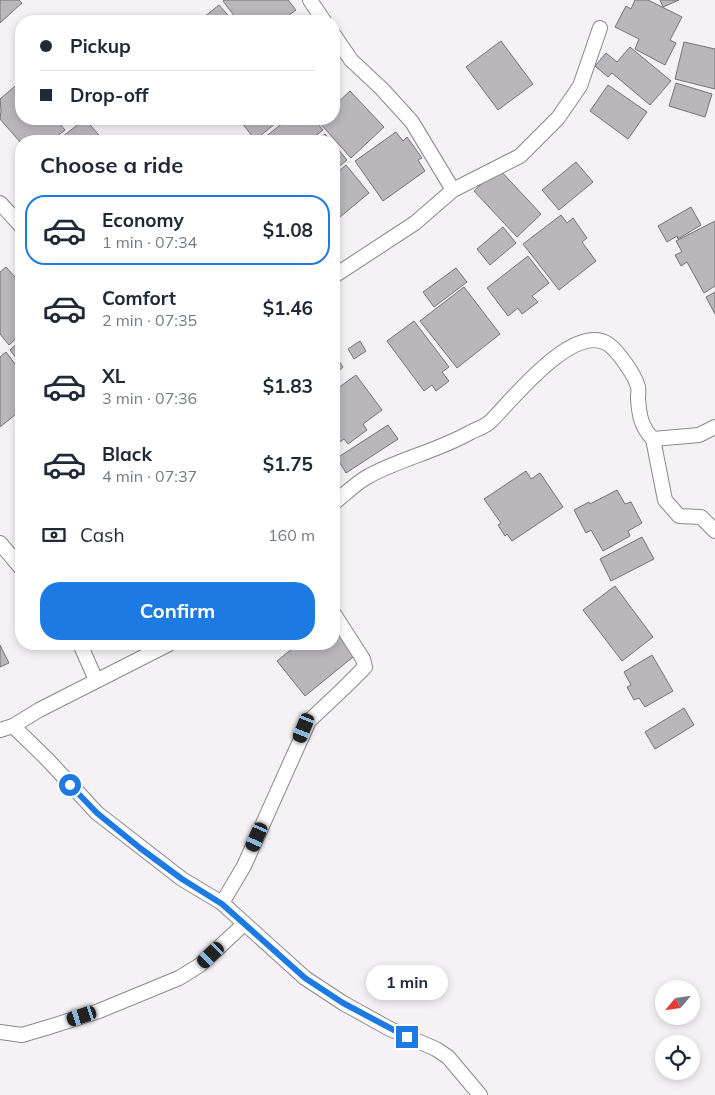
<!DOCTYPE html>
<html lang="en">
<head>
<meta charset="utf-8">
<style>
	body { margin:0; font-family:Mulish,sans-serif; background:#f2f2f3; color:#1f2937; height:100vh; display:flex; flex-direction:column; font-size:19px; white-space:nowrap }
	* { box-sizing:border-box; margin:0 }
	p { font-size:16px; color:#747a83 }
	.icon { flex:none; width:28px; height:28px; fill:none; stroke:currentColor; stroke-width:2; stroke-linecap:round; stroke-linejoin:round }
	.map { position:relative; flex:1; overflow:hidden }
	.sheet { position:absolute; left:15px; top:135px; width:325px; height:515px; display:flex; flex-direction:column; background:#fff; border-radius:20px; box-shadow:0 2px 8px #0003 }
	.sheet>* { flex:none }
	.banner { position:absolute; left:15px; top:15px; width:325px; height:110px; border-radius:20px; box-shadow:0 2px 8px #0003; display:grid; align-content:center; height:110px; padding:0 25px; background:#fff }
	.needle { width:32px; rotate:241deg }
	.fabs { position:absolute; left:655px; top:980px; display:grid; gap:10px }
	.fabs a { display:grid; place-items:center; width:45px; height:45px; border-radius:50%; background:#fff; box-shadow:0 2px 8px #0003; font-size:25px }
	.end { position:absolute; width:22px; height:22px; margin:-11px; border:6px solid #1d7ae3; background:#fff; box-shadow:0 0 0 2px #fff }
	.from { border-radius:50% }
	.bubble { position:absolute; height:35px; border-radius:18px; background:#fff; box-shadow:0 2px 8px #0003; font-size:16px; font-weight:700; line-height:35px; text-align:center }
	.car { position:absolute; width:15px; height:30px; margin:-15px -8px; border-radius:6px; box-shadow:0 0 4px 1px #0007; background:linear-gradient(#222 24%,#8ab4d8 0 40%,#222 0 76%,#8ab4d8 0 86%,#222 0) }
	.banner b { display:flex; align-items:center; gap:18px; height:48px; font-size:19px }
	.banner b+b { border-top:1px solid #e0e1e3 }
	.banner i { width:12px; height:12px; background:#1f2937 }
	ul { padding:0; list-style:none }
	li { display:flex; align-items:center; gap:15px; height:70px; margin:0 10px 8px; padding:0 15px; border:2px solid transparent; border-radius:20px }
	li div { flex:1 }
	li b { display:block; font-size:19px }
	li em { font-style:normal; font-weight:700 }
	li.current { border-color:#1d7ae3 }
	li>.icon { width:45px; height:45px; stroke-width:1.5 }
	h2 { padding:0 25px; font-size:22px; line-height:60px }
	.pay { display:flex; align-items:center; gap:12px; height:55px; padding:0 25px; font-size:19px }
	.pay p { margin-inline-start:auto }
	.action { display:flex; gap:10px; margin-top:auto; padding:10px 25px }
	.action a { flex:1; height:58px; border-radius:20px; background:#1d7ae3; color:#fff; font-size:20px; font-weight:700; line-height:58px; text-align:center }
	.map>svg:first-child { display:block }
</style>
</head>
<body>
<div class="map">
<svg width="715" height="1095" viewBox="0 0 715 1095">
	<rect width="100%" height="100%" fill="#f5f2f6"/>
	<!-- building -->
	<g fill="#b9b7bb" stroke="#747376">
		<polygon points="0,0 19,0 22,3 0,23"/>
		<polygon points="224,0 288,0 296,10 289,15 294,21 238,21 223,1"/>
		<polygon points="635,0 648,0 682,17 670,40 676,43 665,65 635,49 639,39 615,27 626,6 631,9"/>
		<polygon points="660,0 679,0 663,7"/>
		<polygon points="219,5 233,21 199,21"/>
		<polygon points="501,41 533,84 498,110 466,67"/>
		<polygon points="684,42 715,49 715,89 675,79"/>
		<polygon points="630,47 671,81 650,105 612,73 608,77 595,66 606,53 617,62"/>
		<polygon points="21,81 21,119 62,119 64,121 60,124 65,130 51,141 21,141 21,143 0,119 1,111 0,99"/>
		<polygon points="676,83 712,94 705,117 669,106"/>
		<polygon points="608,85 647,112 628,139 590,111"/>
		<polygon points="350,91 384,127 351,158 318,121 320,119 334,119 334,106"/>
		<polygon points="85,119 104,141 57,141"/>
		<polygon points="239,119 281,119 255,140"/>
		<polygon points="288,119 314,119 323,130 309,141 260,141"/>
		<polygon points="396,132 403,141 407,137 422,158 418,160 425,171 383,201 355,161"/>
		<polygon points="325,134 331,141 316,141"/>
		<polygon points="334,144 347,160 334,171"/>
		<polygon points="576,162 593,182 559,210 542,190"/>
		<polygon points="346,165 369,193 334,222 334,175"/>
		<polygon points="498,168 541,214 517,237 474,191"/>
		<polygon points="691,207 701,225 678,239 677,236 667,242 658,226"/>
		<polygon points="561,215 567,223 573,218 587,238 582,242 596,261 559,290 523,244"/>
		<polygon points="715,221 715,286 704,293 687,262 681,266 675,255 682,252 676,241"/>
		<polygon points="503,227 516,243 490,265 477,249"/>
		<polygon points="528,256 549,283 532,296 538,302 522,314 518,308 508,316 487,288"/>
		<polygon points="6,267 15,277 18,274 21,279 21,334 9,345 0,334 0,272"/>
		<polygon points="456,268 467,282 434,307 423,292"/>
		<polygon points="464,287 500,334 457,368 420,321"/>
		<polygon points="715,292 715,314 706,297"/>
		<polygon points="414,321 449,367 442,372 449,381 436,391 432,385 424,391 387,341"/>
		<polygon points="21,340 21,364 10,350"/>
		<polygon points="360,341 366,351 354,359 348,349"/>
		<polygon points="6,352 21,372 21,410 0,427 0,357"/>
		<polygon points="334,354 343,367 334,375"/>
		<polygon points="356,375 382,410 363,424 367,430 348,444 344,439 334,446 334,391"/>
		<polygon points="21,419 21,431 15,424"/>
		<polygon points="388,425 398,439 346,473 337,458"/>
		<polygon points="526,471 531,479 540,473 563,507 512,541 507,534 505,536 498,525 501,523 484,499"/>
		<polygon points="617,490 625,504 631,502 642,523 628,531 630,536 603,551 591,530 586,533 574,510 589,502 590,504"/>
		<polygon points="642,537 654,559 611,581 600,559"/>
		<polygon points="615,586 653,637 622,661 583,610"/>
		<polygon points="334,623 358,653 305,696 277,661 298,644 334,644"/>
		<polygon points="0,645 9,663 0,667"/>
		<polygon points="652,655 673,691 645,707 639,698 634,700 627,687 631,685 624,672"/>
		<polygon points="684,708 694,725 655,749 645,732"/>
	</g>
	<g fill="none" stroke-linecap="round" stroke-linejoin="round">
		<!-- street casing -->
		<g stroke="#8a888b" stroke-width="16">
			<g id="street">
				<polyline points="310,0 324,21"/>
				<polyline points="334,35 351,60 382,89 412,122 453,190"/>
				<polyline points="0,203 21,226"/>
				<polyline points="334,276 415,223 453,190 520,156 558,118 580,86 600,28"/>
				<polyline points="653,439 665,500 679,516 701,517 715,531"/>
				<path d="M 334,503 C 344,495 355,484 367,477 C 399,459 438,451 471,432 C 478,429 486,426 491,421 C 512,400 573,322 608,344 C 618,351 635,375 638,387 C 639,390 638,395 638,398 C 639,415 641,427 653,439 L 699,435 L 715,427"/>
				<polyline points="0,543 21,568"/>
				<polyline points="80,644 96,680"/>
				<polyline points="13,726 47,759 97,813 182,879 222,903 305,978 343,1003 390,1029 436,1049 448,1057 480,1095"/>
				<polyline points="0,730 13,726 39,710 169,644"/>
				<polyline points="222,903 244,866 309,721 344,688 365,667 363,659 334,614"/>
				<polyline points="0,1032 22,1035 49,1027 99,1011 179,978 200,965 244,924"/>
			</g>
		</g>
		<!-- street -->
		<use href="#street" stroke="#fff" stroke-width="14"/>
	</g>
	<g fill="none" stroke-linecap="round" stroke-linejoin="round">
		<!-- route -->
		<polyline stroke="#1d7ae3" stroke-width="6" points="70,785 97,813 140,848 182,879 222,904 305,978 343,1003 407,1037"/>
	</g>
</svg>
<div class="fabs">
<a><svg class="needle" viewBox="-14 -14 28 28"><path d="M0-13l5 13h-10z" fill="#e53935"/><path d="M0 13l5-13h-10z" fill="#747a83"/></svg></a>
<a><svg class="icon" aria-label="locate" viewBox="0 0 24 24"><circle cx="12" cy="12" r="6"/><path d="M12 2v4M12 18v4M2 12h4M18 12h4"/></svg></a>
</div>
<i class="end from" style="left:70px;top:785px"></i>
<i class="end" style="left:407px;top:1037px"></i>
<div class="bubble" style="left:366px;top:965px;width:82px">1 min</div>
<i class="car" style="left:304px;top:728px;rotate:202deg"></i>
<i class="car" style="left:257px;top:837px;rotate:204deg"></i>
<i class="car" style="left:211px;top:955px;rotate:226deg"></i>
<i class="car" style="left:82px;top:1016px;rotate:252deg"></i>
<div class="banner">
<b><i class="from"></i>Pickup</b>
<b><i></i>Drop-off</b>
</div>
<section class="sheet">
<h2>Choose a ride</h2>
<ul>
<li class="current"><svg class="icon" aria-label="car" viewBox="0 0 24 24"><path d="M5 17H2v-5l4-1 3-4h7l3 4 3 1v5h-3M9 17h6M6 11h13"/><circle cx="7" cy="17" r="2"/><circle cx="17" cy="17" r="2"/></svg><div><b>Economy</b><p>1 min · 07:34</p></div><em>$1.08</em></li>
<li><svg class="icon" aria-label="car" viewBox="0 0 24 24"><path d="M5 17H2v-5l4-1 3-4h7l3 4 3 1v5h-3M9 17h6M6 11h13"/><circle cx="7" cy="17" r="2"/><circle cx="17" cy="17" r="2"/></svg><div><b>Comfort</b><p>2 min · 07:35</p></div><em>$1.46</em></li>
<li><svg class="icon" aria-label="car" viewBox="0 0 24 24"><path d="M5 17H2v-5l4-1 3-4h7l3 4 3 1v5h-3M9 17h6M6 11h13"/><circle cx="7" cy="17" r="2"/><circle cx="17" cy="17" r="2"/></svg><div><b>XL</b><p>3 min · 07:36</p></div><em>$1.83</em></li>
<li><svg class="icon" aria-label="car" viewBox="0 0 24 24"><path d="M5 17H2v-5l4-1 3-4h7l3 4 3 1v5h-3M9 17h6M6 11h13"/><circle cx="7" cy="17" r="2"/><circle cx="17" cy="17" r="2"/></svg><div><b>Black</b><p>4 min · 07:37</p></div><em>$1.75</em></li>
</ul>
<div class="pay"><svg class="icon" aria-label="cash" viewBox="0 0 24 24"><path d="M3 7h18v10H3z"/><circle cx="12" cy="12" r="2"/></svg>Cash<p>160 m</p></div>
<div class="action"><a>Confirm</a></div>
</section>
</div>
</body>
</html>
